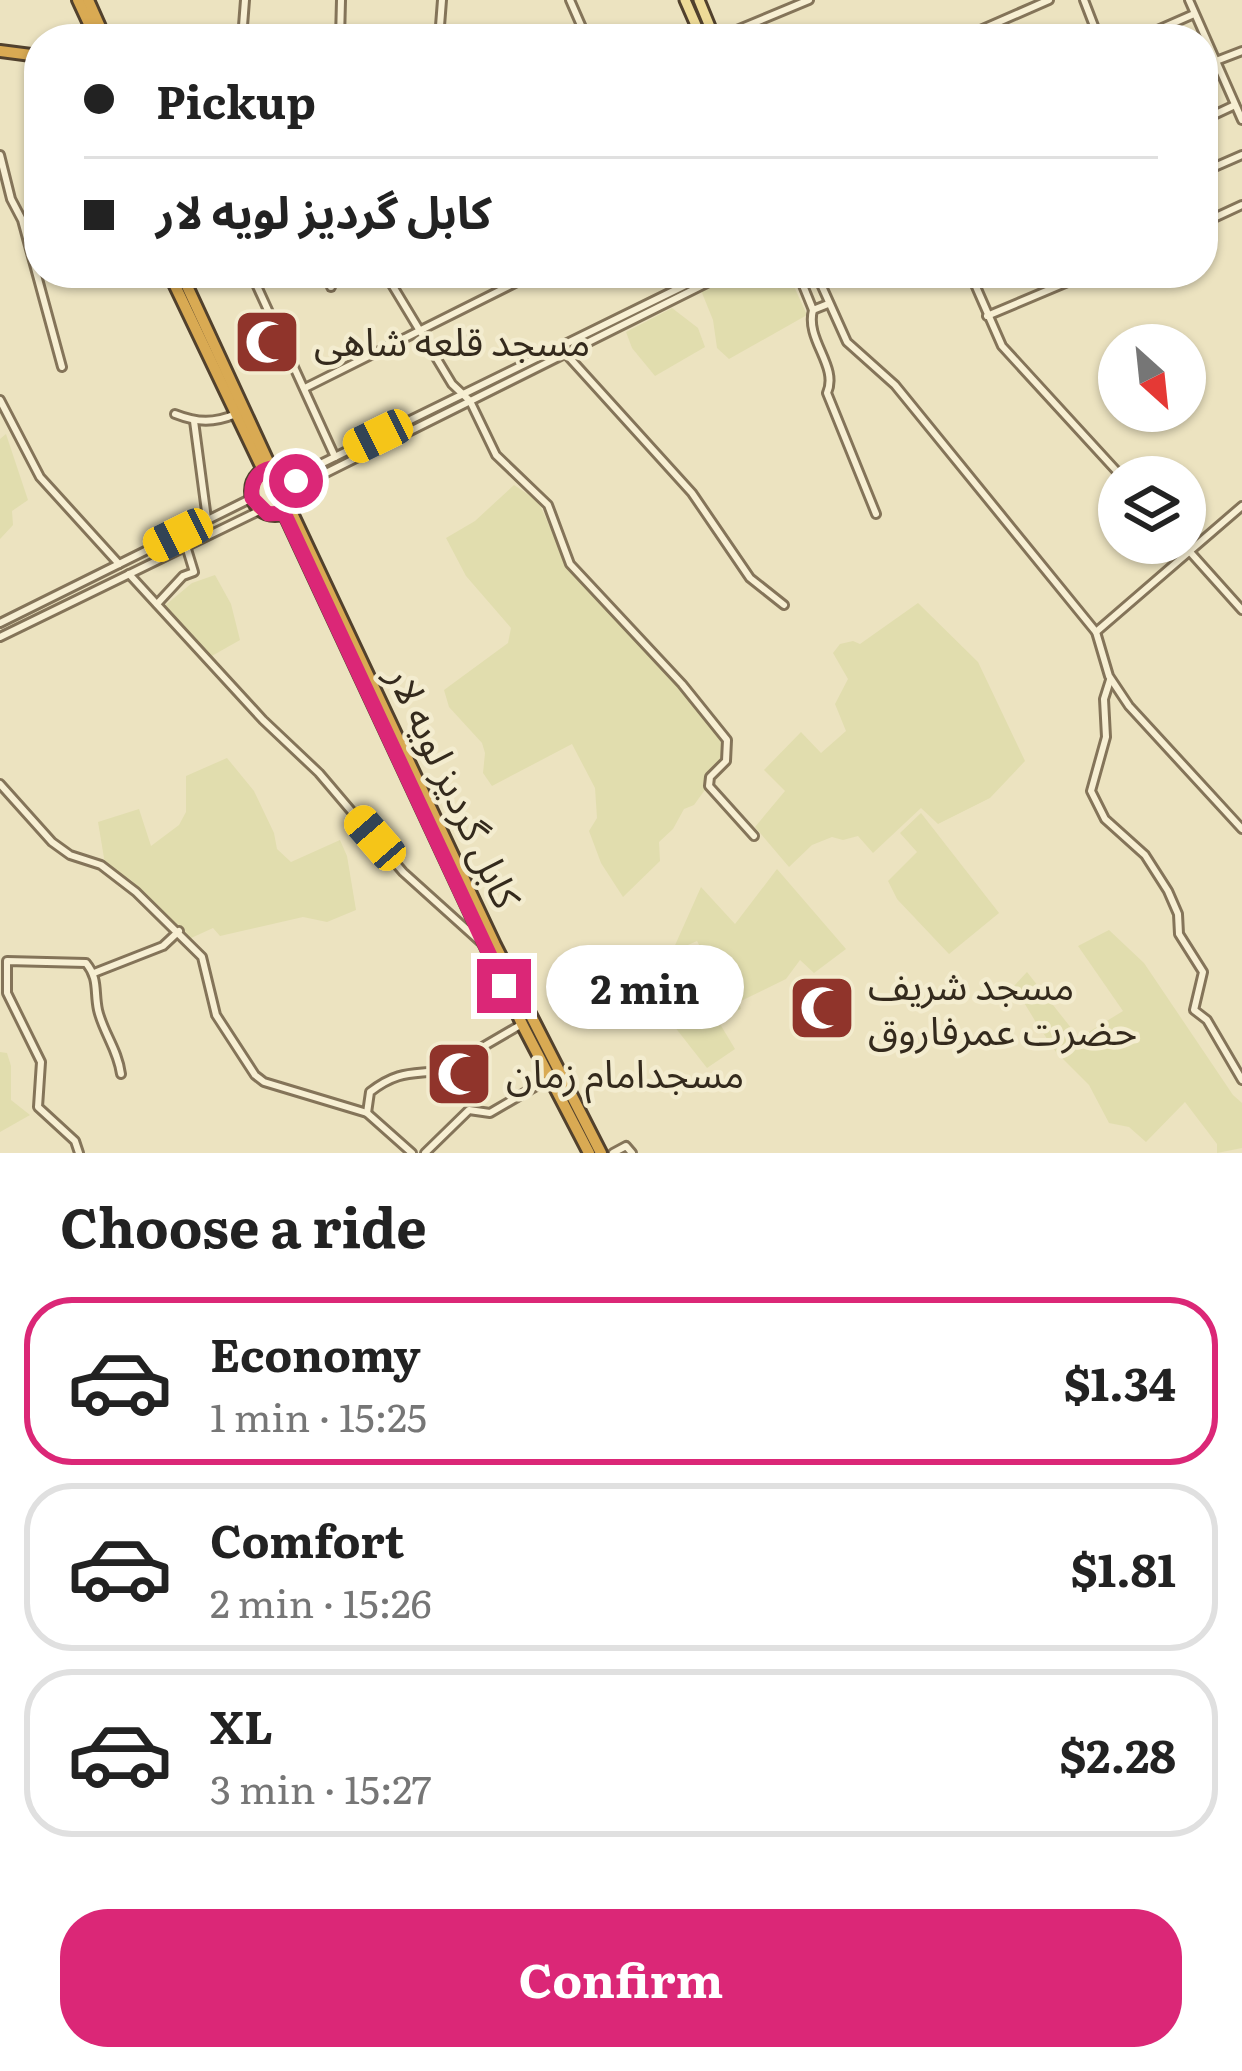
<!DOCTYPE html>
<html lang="en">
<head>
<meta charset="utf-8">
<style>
	body { margin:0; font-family:Literata,"Noto Sans Arabic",serif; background:#f6f6f6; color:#222; height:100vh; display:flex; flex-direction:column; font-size:45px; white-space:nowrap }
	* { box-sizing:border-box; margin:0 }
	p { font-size:39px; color:#767676 }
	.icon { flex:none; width:66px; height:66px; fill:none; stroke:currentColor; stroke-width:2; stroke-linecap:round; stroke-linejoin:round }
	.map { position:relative; height:1153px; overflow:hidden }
	.panel { display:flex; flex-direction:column; background:#fff; flex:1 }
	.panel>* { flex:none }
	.banner { position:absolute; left:24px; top:24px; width:1194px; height:264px; border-radius:48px; box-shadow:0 3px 9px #0004; display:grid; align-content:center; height:264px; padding:0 60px; background:#fff }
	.needle { width:78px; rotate:153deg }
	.controls { position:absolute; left:1098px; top:324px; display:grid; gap:24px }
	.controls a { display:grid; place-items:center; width:108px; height:108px; border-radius:50%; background:#fff; box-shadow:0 3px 9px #0004; font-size:60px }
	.end { position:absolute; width:54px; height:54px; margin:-27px; border:15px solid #db2777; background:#fff; box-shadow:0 0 0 6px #fff }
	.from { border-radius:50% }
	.bubble { position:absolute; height:84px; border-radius:42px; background:#fff; box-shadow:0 3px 9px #0004; font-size:39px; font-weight:700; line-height:84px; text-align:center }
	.car { position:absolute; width:36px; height:72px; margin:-36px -18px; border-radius:15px; box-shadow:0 0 9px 3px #0007; background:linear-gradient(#f5c518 24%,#345 0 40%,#f5c518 0 76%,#345 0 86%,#f5c518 0) }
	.banner b { display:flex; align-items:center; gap:42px; height:114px; font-size:45px }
	.banner b+b { border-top:3px solid #e0e0e0 }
	.banner i { width:30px; height:30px; background:#222 }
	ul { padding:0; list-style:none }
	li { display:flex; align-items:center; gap:36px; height:168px; margin:0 24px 18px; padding:0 36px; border:6px solid #e0e0e0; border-radius:48px }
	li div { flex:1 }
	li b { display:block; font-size:45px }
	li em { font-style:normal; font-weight:700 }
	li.selected { border-color:#db2777 }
	li>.icon { width:108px; height:108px; stroke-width:1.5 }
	h2 { padding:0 60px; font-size:54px; line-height:144px }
	.button { display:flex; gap:24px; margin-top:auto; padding:24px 60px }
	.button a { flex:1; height:138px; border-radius:48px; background:#db2777; color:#fff; font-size:48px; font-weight:700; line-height:138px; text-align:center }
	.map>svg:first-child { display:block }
</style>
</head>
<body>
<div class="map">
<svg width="1242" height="1153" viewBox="0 0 1242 1153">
	<rect width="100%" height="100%" fill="#ece3c0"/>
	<!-- farmland -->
	<g fill="#e1ddae">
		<polygon points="735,273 788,273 807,315 729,359 717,348 713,320 700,288"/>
		<polygon points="672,308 698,328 705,347 655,376 632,348 626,332"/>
		<polygon points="6,434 28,500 12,511 13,525 0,539 0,439"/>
		<polygon points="514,485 538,501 570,571 687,686 724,743 728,758 694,805 684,809 673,829 659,842 660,861 623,897 601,863 589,831 597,818 595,788 572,744 492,786 483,773 485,753 482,743 449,707 444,690 508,643 511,628 466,576 446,538 475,521"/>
		<polygon points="215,575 231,604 240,640 210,657 162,608 192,583"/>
		<polygon points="918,603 978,662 1025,761 990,798 938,824 921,808 873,853 858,836 843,840 832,837 812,845 789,867 755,827 785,791 764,770 801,732 821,753 846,731 835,704 848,679 833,653 840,644 853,641 860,644"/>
		<polygon points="227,758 254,791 274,833 277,849 291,862 340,840 347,856 356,910 327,922 303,917 220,936 213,928 189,939 131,880 105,864 98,822 139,809 151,846 179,825 186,812 186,776"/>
		<polygon points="921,813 999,913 949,954 897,899 888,881 917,852 900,833"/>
		<polygon points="777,869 846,949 814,973 800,960 786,979 739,1002 741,1009 717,1019 735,1049 707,1068 656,1003 711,967 697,941 672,952 701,887 735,924"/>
		<polygon points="1109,930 1144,963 1233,1095 1242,1103 1242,1148 1217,1153 1217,1144 1185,1102 1146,1142 1129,1127 1109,1123 1089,1085 1056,1052 1037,1024 1014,986 1027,972 1079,1038 1123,1011 1078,946"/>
		<polygon points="0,1052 7,1053 11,1066 11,1100 30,1115 0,1132"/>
	</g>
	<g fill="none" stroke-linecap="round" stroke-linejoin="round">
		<!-- minor casing -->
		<g stroke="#847459" stroke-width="12">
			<g id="minor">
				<polyline points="570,0 587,39"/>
				<polyline points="1084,0 1099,39"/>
				<polyline points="1189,0 1242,120"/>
				<polyline points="962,38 1049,0"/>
				<polyline points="242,39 245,0"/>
				<polyline points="340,39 341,0"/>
				<polyline points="439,39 442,0"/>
				<polyline points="715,39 809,0"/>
				<polyline points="1137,39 1194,14"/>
				<polyline points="1203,66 1242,51"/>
				<polyline points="1203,120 1235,105"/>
				<polyline points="0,155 11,199 22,220 62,367"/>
				<polyline points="1203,172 1242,155"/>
				<polyline points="1203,223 1242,205"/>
				<polyline points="251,273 335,457"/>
				<polyline points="385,273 452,384 470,401 496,455 548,505 570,564 682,684 727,740 726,761 710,777 709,786 754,836"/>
				<polyline points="798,273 813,310 828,304"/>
				<polyline points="816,273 847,342 895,385 1096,632 1109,676 1129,706 1242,829"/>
				<polyline points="970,273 1002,346 1122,477"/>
				<polyline points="820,283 844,273"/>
				<polyline points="331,287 331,273"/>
				<path d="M 813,310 C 805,340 839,366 827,393 L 876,514"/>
				<polyline points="987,316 1089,273"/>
				<polyline points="567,355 692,493 750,578 784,605"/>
				<polyline points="305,388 535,273"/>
				<polyline points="0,400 40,477 119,564"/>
				<path d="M 175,414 C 198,423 214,423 236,414"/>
				<polyline points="194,421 207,519"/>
				<polyline points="294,477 710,273"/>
				<polyline points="298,487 727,273"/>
				<polyline points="1182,543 1242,610"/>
				<polyline points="129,574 263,720 319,773 403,872 484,945"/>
				<polyline points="157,604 183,576 194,572 186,546"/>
				<polyline points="0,623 252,498"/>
				<polyline points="1096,632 1242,506"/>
				<polyline points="0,637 261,510"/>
				<polyline points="1110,680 1104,699 1106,737 1091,791 1105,819 1145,855 1168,891 1178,914 1179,934 1203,972 1194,1010 1207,1020 1242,1080"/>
				<polyline points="0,784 52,842 70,855 101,865 136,892 202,957 216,1015 255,1075 264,1082 367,1113 412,1153"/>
				<polyline points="94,973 163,946 179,931"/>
				<path d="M 367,1113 L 370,1092 C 405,1065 419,1078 456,1067 L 462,1059 L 522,1024"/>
				<path d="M 79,1153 L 75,1141 L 38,1107 L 41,1062 L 7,993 L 7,961 L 86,963 C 99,979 94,991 98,1010 C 103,1032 118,1050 121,1074"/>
				<polyline points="425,1153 469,1110 490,1113 550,1078"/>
				<polyline points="613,1153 626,1146 632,1153"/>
			</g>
		</g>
		<!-- major casing -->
		<g stroke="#51412d" stroke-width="15">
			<g id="major">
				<polyline points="685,0 702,39"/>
				<polyline points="699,0 715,39"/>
			</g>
		</g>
		<!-- highway casing -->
		<g stroke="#51412d" stroke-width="16">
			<g id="highway">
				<polyline points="78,0 96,39"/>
				<polyline points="88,0 104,36"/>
				<polyline points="99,39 112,35 124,39"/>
				<polyline points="0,51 39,56"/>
				<polyline points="169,273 263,470"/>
				<polyline points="181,273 271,468"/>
				<circle cx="275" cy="491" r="24"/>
				<polyline points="290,509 495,945 601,1153"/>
				<polyline points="284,513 522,1024 589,1153"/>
			</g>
		</g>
		<!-- minor -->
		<use href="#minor" stroke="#f7efd3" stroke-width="6"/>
		<!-- major -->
		<use href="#major" stroke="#eedb98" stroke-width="9"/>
		<!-- highway -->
		<use href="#highway" stroke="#d9aa53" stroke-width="10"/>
	</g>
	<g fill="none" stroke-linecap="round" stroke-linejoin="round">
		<!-- route -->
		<path stroke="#db2777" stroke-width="15" d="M 296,481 L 278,467 C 260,468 250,479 252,498 L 268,514 L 284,513 L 504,986"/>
	</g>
	<!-- icons -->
	<defs>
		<g id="mosque-square" transform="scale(3.45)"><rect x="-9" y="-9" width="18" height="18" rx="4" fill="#90342b" stroke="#f3eccf"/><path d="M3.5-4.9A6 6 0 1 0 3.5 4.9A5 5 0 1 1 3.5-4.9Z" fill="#fff"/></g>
	</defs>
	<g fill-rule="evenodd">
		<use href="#mosque-square" x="267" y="342"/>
		<use href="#mosque-square" x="822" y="1008"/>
		<use href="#mosque-square" x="459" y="1074"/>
	</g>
	<g text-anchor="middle" stroke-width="9" stroke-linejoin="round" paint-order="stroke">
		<!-- poi labels -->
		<g font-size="39" fill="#342a1d" stroke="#f3eccf" text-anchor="start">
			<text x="314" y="356">مسجد قلعه شاهی</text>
			<text x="868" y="1000">مسجد شریف<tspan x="868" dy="45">حضرت عمرفاروق</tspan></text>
			<text x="506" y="1088">مسجدامام زمان</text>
		</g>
		<!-- street labels -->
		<g font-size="39" fill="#342a1d" stroke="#f3eccf">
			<text transform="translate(454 787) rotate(65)" y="14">کابل گردیز لویه لار</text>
		</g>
	</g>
</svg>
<div class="controls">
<a><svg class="needle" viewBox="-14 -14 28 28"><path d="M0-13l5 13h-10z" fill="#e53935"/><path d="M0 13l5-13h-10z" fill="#767676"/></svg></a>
<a><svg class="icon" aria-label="layers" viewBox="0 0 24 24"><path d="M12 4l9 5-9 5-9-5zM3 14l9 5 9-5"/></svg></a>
</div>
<i class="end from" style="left:296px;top:481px"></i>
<i class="end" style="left:504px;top:986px"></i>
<div class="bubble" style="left:546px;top:945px;width:198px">2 min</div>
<i class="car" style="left:378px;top:436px;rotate:244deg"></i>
<i class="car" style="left:178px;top:535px;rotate:244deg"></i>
<i class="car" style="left:375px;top:838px;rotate:319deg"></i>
<div class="banner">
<b><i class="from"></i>Pickup</b>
<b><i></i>کابل گردیز لویه لار</b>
</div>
</div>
<section class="panel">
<h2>Choose a ride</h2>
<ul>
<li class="selected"><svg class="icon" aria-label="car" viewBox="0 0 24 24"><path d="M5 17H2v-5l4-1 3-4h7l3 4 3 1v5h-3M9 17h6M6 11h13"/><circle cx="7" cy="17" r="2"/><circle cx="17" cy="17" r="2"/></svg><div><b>Economy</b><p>1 min · 15:25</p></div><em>$1.34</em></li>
<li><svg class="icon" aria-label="car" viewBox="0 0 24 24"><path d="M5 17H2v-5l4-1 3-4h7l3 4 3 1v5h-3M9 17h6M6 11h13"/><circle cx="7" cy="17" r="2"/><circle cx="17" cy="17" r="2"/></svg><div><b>Comfort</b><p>2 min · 15:26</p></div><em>$1.81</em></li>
<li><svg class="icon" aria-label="car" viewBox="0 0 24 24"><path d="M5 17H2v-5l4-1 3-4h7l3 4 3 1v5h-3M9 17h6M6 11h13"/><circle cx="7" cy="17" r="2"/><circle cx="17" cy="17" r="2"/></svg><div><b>XL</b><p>3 min · 15:27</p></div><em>$2.28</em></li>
</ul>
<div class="button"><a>Confirm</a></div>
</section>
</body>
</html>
